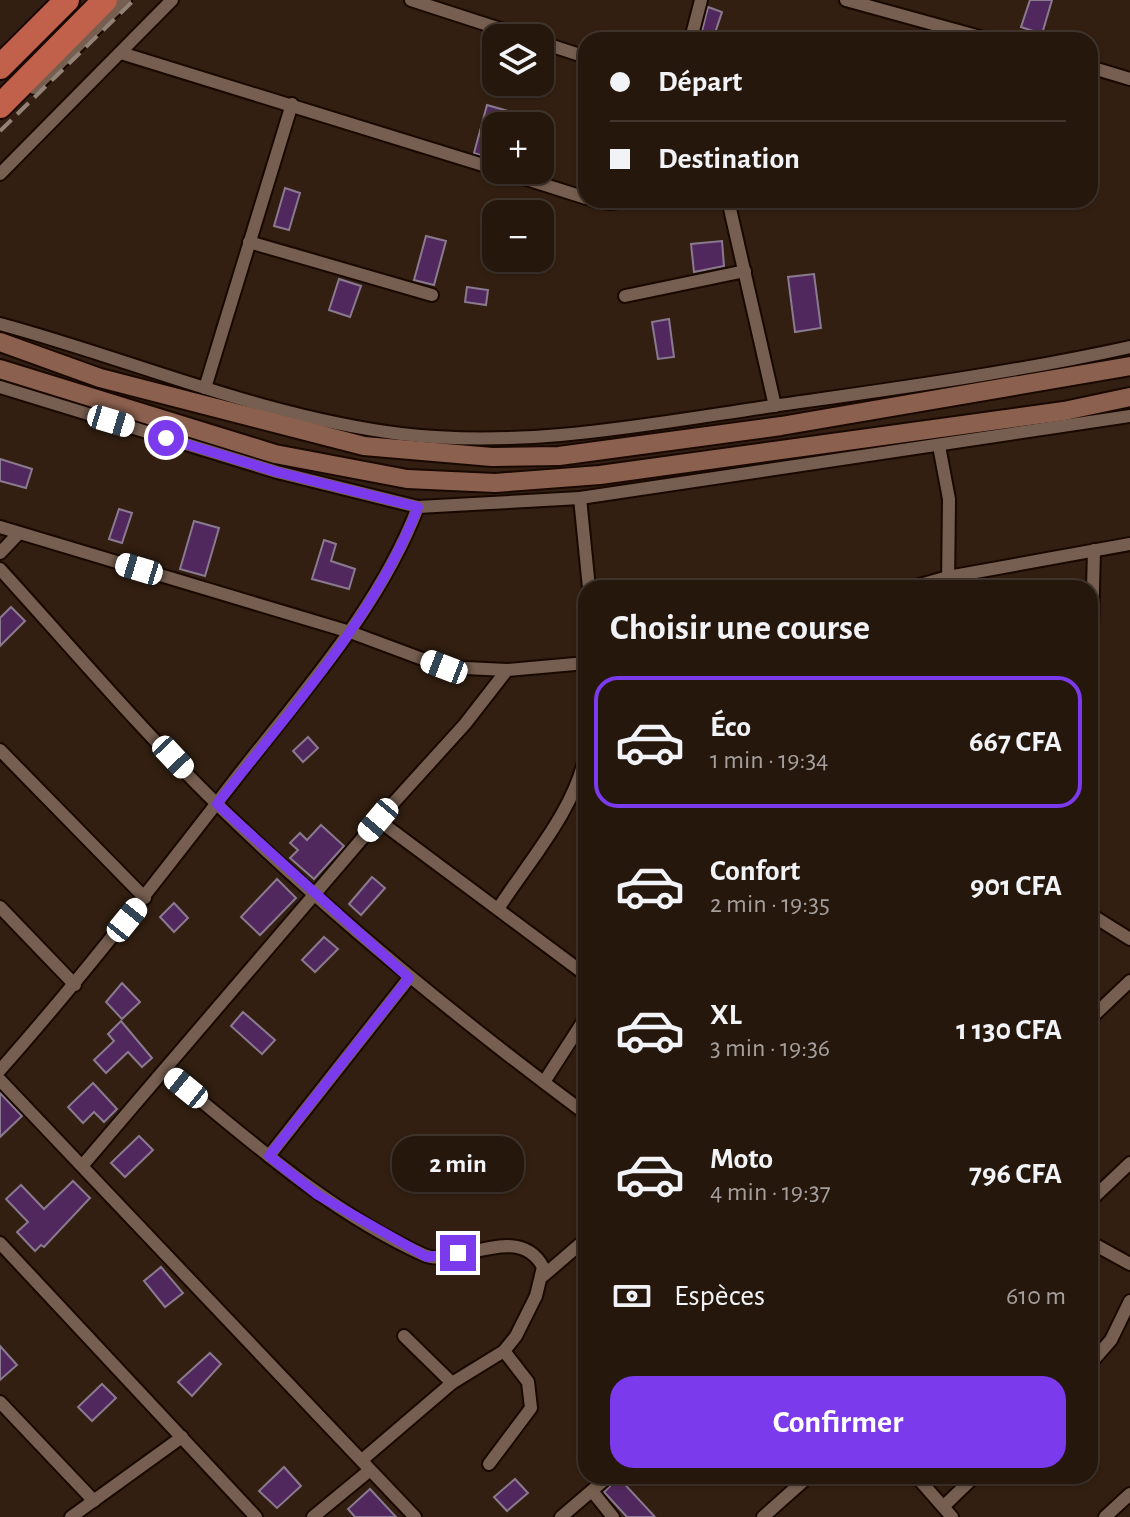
<!DOCTYPE html>
<html lang="fr">
<head>
<meta charset="utf-8">
<style>
	body { margin:0; font-family:"Alegreya Sans",sans-serif; background:#2e2016; color:#f1f3f6; height:100vh; display:flex; flex-direction:column; font-size:30px; white-space:nowrap }
	* { box-sizing:border-box; margin:0 }
	p { font-size:26px; color:#a49f9d }
	.icon { flex:none; width:44px; height:44px; fill:none; stroke:currentColor; stroke-width:2; stroke-linecap:round; stroke-linejoin:round }
	.map { position:relative; flex:1; overflow:hidden }
	.sheet { position:absolute; left:578px; top:580px; width:520px; height:904px; display:flex; flex-direction:column; background:#26170d; border-radius:24px; box-shadow:0 2px 6px #0004,0 0 0 2px #42362e }
	.sheet>* { flex:none }
	.guide { position:absolute; left:578px; top:32px; width:520px; height:176px; border-radius:24px; box-shadow:0 2px 6px #0004,0 0 0 2px #42362e; display:grid; align-content:center; height:176px; padding:0 32px; background:#26170d }
	.buttons { position:absolute; left:482px; top:24px; display:grid; gap:16px }
	.buttons a { display:grid; place-items:center; width:72px; height:72px; border-radius:16px; background:#26170d; box-shadow:0 2px 6px #0004,0 0 0 2px #42362e; font-size:40px }
	.end { position:absolute; width:36px; height:36px; margin:-18px; border:10px solid #7c3aed; background:#fff; box-shadow:0 0 0 4px #fff }
	.from { border-radius:50% }
	.bubble { position:absolute; height:56px; border-radius:24px; background:#26170d; box-shadow:0 2px 6px #0004,0 0 0 2px #42362e; font-size:26px; font-weight:700; line-height:56px; text-align:center }
	.car { position:absolute; width:24px; height:48px; margin:-24px -12px; border-radius:10px; box-shadow:0 0 6px 2px #0007; background:linear-gradient(#fff 24%,#345 0 40%,#fff 0 76%,#345 0 86%,#fff 0) }
	.guide b { display:flex; align-items:center; gap:28px; height:76px; font-size:30px }
	.guide b+b { border-top:2px solid #42362e }
	.guide i { width:20px; height:20px; background:#f1f3f6 }
	ul { padding:0; list-style:none }
	li { display:flex; align-items:center; gap:24px; height:132px; margin:0 16px 12px; padding:0 16px; border:4px solid transparent; border-radius:24px }
	li div { flex:1 }
	li b { display:block; font-size:30px }
	li em { font-style:normal; font-weight:700 }
	li.active { border-color:#7c3aed }
	li>.icon { width:72px; height:72px; stroke-width:1.5 }
	h2 { padding:0 32px; font-size:36px; line-height:96px }
	.pay { display:flex; align-items:center; gap:20px; height:88px; padding:0 32px; font-size:30px }
	.pay p { margin-inline-start:auto }
	.cta { display:flex; gap:16px; margin-top:auto; padding:16px 32px }
	.cta a { flex:1; height:92px; border-radius:24px; background:#7c3aed; color:#fff; font-size:32px; font-weight:700; line-height:92px; text-align:center }
	.map>svg:first-child { display:block }
</style>
</head>
<body>
<div class="map">
<svg width="1130" height="1517" viewBox="0 0 1130 1517">
	<rect width="100%" height="100%" fill="#321f11"/>
	<!-- building -->
	<g fill="#51285d" stroke="#8a7a8f" stroke-width="2">
		<polygon points="1030,0 1052,0 1042,34 1021,27"/>
		<polygon points="708,7 722,12 713,39 704,36 702,31"/>
		<polygon points="487,105 508,111 504,126 496,126 496,160 474,153"/>
		<polygon points="285,188 300,193 289,230 274,226"/>
		<polygon points="426,236 446,241 434,285 414,280"/>
		<polygon points="722,241 724,266 694,272 691,244"/>
		<polygon points="814,274 821,328 795,332 788,277"/>
		<polygon points="339,279 361,286 350,317 329,310"/>
		<polygon points="467,287 488,290 486,305 465,302"/>
		<polygon points="669,319 674,357 658,359 652,322"/>
		<polygon points="0,459 32,469 26,488 0,481"/>
		<polygon points="119,509 132,513 122,543 109,539"/>
		<polygon points="194,521 219,528 205,576 180,569"/>
		<polygon points="324,540 336,544 331,561 355,569 349,589 312,579"/>
		<polygon points="11,607 25,621 0,646 0,618"/>
		<polygon points="308,737 318,748 303,762 293,751"/>
		<polygon points="321,825 344,846 314,879 290,858 298,850 290,843 300,833 307,840"/>
		<polygon points="372,877 385,888 361,915 349,904"/>
		<polygon points="277,879 296,898 260,935 241,917"/>
		<polygon points="174,903 188,918 174,932 160,917"/>
		<polygon points="324,937 338,949 315,972 302,960"/>
		<polygon points="122,983 140,1002 122,1019 106,1002"/>
		<polygon points="243,1012 275,1040 262,1054 231,1026"/>
		<polygon points="121,1021 152,1058 142,1067 128,1052 106,1073 94,1060 114,1041 108,1034"/>
		<polygon points="93,1083 117,1109 104,1122 94,1112 83,1123 68,1107"/>
		<polygon points="0,1093 22,1116 0,1137"/>
		<polygon points="139,1136 153,1150 125,1177 111,1163"/>
		<polygon points="73,1181 90,1198 44,1247 41,1245 35,1251 17,1232 28,1222 6,1199 21,1185 44,1209"/>
		<polygon points="161,1267 183,1293 165,1307 144,1281"/>
		<polygon points="0,1346 17,1365 0,1380"/>
		<polygon points="210,1353 221,1364 192,1396 178,1382"/>
		<polygon points="102,1384 116,1398 92,1421 78,1407"/>
		<polygon points="284,1467 301,1486 277,1508 259,1491"/>
		<polygon points="618,1478 618,1477 655,1517 627,1517 604,1492"/>
		<polygon points="515,1479 528,1493 507,1511 494,1497"/>
		<polygon points="370,1489 396,1517 355,1517 348,1509"/>
	</g>
	<g fill="none" stroke-linecap="round" stroke-linejoin="round">
		<!-- street casing -->
		<g stroke="#190800" stroke-width="16">
			<g id="street">
				<polyline points="411,0 528,38"/>
				<polyline points="846,0 991,40"/>
				<polyline points="696,40 693,31 701,0"/>
				<polyline points="540,42 586,57"/>
				<polyline points="121,53 496,169"/>
				<polyline points="1090,67 1130,79"/>
				<polyline points="34,88 125,0"/>
				<polyline points="498,170 586,198"/>
				<polyline points="0,174 172,0"/>
				<polyline points="592,200 610,203 637,200"/>
				<polyline points="728,200 775,406"/>
				<polyline points="249,242 432,295"/>
				<polyline points="625,296 745,271"/>
				<path d="M 0,324 C 133,360 263,417 401,434 C 526,449 650,424 773,406 C 892,389 1012,373 1130,347"/>
				<polyline points="0,387 277,472 418,507 580,498 1130,416"/>
				<polyline points="205,388 292,104"/>
				<polyline points="939,446 949,499 948,588"/>
				<polyline points="580,498 589,588"/>
				<polyline points="0,527 350,632 444,667 507,670 586,663"/>
				<polyline points="0,553 19,533"/>
				<path d="M 0,569 C 72,648 142,731 219,806 C 334,918 457,1018 586,1114"/>
				<polyline points="909,588 948,577 1130,544"/>
				<polyline points="1090,705 1094,550"/>
				<polyline points="0,750 145,898"/>
				<polyline points="378,820 586,975"/>
				<polyline points="0,907 75,985"/>
				<path d="M 498,909 C 529,861 575,810 586,753"/>
				<polyline points="1090,914 1130,939"/>
				<polyline points="1090,1019 1130,981"/>
				<path d="M 0,1070 C 86,973 164,871 244,768 C 308,686 380,606 418,507"/>
				<path d="M 165,1071 C 247,1138 327,1211 424,1255 C 455,1269 518,1220 543,1267 L 536,1296 L 516,1336 L 504,1351 L 452,1383 L 362,1460"/>
				<polyline points="0,1080 415,1517"/>
				<polyline points="544,1082 586,1017"/>
				<polyline points="269,1156 409,978"/>
				<polyline points="82,1166 378,820 465,724 507,670"/>
				<polyline points="1090,1201 1130,1163"/>
				<polyline points="1090,1242 1130,1264"/>
				<polyline points="0,1243 256,1517"/>
				<polyline points="543,1276 586,1239"/>
				<polyline points="404,1336 452,1383"/>
				<polyline points="1090,1364 1111,1340 1130,1301"/>
				<polyline points="0,1402 94,1501"/>
				<polyline points="489,1464 531,1408 528,1382 504,1351"/>
				<polyline points="916,1476 952,1517"/>
				<polyline points="592,1491 613,1517"/>
				<polyline points="944,1506 975,1476"/>
				<polyline points="71,1517 182,1437"/>
				<polyline points="313,1517 370,1470"/>
				<polyline points="561,1517 609,1476"/>
				<polyline points="763,1517 809,1476"/>
				<polyline points="1105,1517 1130,1494"/>
			</g>
		</g>
		<!-- secondary casing -->
		<g stroke="#190800" stroke-width="22">
			<g id="secondary">
				<polyline points="0,342 100,378 364,446 492,457 559,456 781,426 1130,366"/>
				<polyline points="0,369 275,454 407,479 495,483 600,475 1064,411 1130,397"/>
			</g>
		</g>
		<!-- highway casing -->
		<g stroke="#190800" stroke-width="28">
			<g id="highway">
				<polyline points="0,67 67,0"/>
				<polyline points="0,106 105,0"/>
			</g>
		</g>
		<!-- street -->
		<use href="#street" stroke="#765f50" stroke-width="12"/>
		<!-- secondary -->
		<use href="#secondary" stroke="#8c604f" stroke-width="18"/>
		<!-- highway -->
		<use href="#highway" stroke="#c1614c" stroke-width="24"/>
		<!-- rail -->
		<polyline stroke="#928277" stroke-width="4" stroke-dasharray="16 8" stroke-linecap="butt" points="0,131 134,0"/>
	</g>
	<g fill="none" stroke-linecap="round" stroke-linejoin="round">
		<!-- route -->
		<path stroke="#7c3aed" stroke-width="10" d="M 166,438 L 277,472 L 418,507 C 374,619 290,710 217,804 L 409,978 L 269,1156 L 318,1195 L 427,1257 L 458,1253"/>
	</g>
</svg>
<div class="buttons">
<a><svg class="icon" aria-label="layers" viewBox="0 0 24 24"><path d="M12 4l9 5-9 5-9-5zM3 14l9 5 9-5"/></svg></a>
<a>+</a>
<a>−</a>
</div>
<i class="end from" style="left:166px;top:438px"></i>
<i class="end" style="left:458px;top:1253px"></i>
<div class="bubble" style="left:392px;top:1136px;width:132px">2 min</div>
<i class="car" style="left:111px;top:421px;rotate:107deg"></i>
<i class="car" style="left:139px;top:569px;rotate:287deg"></i>
<i class="car" style="left:444px;top:667px;rotate:291deg"></i>
<i class="car" style="left:173px;top:757px;rotate:137deg"></i>
<i class="car" style="left:378px;top:820px;rotate:220deg"></i>
<i class="car" style="left:127px;top:920px;rotate:39deg"></i>
<i class="car" style="left:186px;top:1088px;rotate:309deg"></i>
<div class="guide">
<b><i class="from"></i>Départ</b>
<b><i></i>Destination</b>
</div>
<section class="sheet">
<h2>Choisir une course</h2>
<ul>
<li class="active"><svg class="icon" aria-label="car" viewBox="0 0 24 24"><path d="M5 17H2v-5l4-1 3-4h7l3 4 3 1v5h-3M9 17h6M6 11h13"/><circle cx="7" cy="17" r="2"/><circle cx="17" cy="17" r="2"/></svg><div><b>Éco</b><p>1 min · 19:34</p></div><em>667 CFA</em></li>
<li><svg class="icon" aria-label="car" viewBox="0 0 24 24"><path d="M5 17H2v-5l4-1 3-4h7l3 4 3 1v5h-3M9 17h6M6 11h13"/><circle cx="7" cy="17" r="2"/><circle cx="17" cy="17" r="2"/></svg><div><b>Confort</b><p>2 min · 19:35</p></div><em>901 CFA</em></li>
<li><svg class="icon" aria-label="car" viewBox="0 0 24 24"><path d="M5 17H2v-5l4-1 3-4h7l3 4 3 1v5h-3M9 17h6M6 11h13"/><circle cx="7" cy="17" r="2"/><circle cx="17" cy="17" r="2"/></svg><div><b>XL</b><p>3 min · 19:36</p></div><em>1 130 CFA</em></li>
<li><svg class="icon" aria-label="car" viewBox="0 0 24 24"><path d="M5 17H2v-5l4-1 3-4h7l3 4 3 1v5h-3M9 17h6M6 11h13"/><circle cx="7" cy="17" r="2"/><circle cx="17" cy="17" r="2"/></svg><div><b>Moto</b><p>4 min · 19:37</p></div><em>796 CFA</em></li>
</ul>
<div class="pay"><svg class="icon" aria-label="cash" viewBox="0 0 24 24"><path d="M3 7h18v10H3z"/><circle cx="12" cy="12" r="2"/></svg>Espèces<p>610 m</p></div>
<div class="cta"><a>Confirmer</a></div>
</section>
</div>
</body>
</html>
